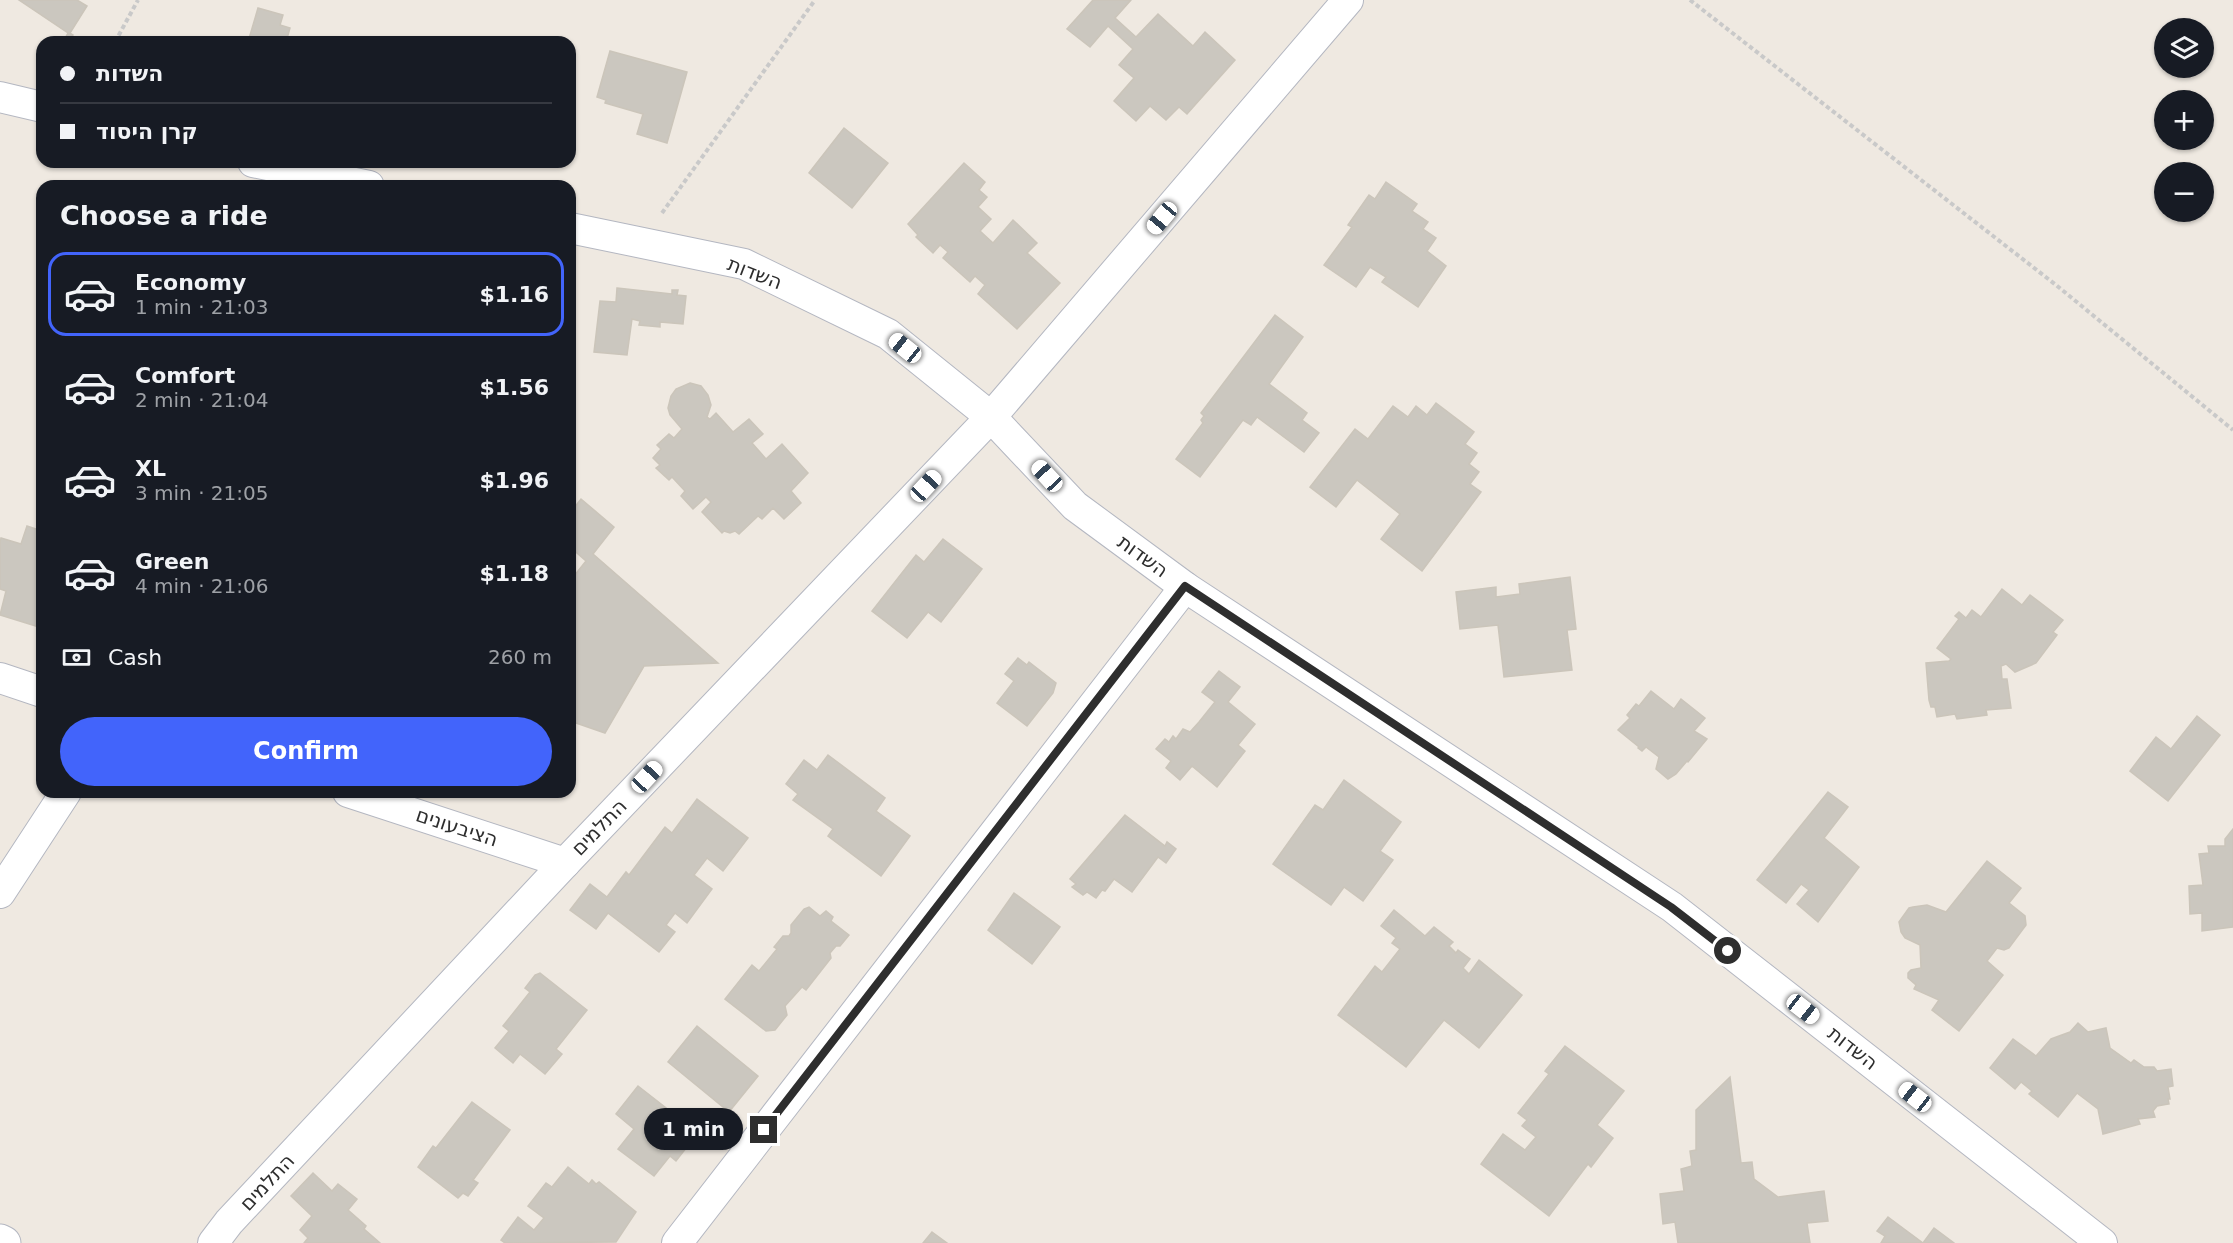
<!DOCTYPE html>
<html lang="en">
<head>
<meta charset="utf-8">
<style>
	body { margin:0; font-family:"DejaVu Sans","Noto Sans Hebrew",sans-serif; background:#242831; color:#f1f3f6; height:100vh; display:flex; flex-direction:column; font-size:22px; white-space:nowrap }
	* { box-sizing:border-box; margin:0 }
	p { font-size:20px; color:#9ea1a6 }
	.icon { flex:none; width:33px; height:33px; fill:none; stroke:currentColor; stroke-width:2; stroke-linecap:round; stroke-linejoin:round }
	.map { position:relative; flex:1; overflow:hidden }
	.panel { position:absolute; left:36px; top:180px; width:540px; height:618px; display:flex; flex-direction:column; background:#171b24; border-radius:18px; box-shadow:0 2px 4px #0004 }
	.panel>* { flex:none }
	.guide { position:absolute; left:36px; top:36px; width:540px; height:132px; border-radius:18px; box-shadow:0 2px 4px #0004; display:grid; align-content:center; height:132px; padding:0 24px; background:#171b24 }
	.controls { position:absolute; left:2154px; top:18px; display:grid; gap:12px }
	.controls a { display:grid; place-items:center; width:60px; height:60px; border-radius:50%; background:#171b24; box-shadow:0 2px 4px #0004; font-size:30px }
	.end { position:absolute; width:27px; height:27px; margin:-14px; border:8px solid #2e2e2e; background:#fff; box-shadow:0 0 0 3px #fff }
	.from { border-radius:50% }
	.bubble { position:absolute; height:42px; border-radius:21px; background:#171b24; box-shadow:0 2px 4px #0004; font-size:20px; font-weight:700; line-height:42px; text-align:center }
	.car { position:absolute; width:18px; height:36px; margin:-18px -9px; border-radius:8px; box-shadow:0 0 4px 2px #0007; background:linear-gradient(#fff 24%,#345 0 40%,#fff 0 76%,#345 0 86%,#fff 0) }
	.guide b { display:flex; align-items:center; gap:21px; height:57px; font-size:22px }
	.guide b+b { border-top:2px solid #363941 }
	.guide i { width:15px; height:15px; background:#f1f3f6 }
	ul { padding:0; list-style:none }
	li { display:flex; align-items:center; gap:18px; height:84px; margin:0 12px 9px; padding:0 12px; border:3px solid transparent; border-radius:18px }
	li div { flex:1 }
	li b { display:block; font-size:22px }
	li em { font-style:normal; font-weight:700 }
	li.active { border-color:#4264fb }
	li>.icon { width:54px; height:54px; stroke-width:1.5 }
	h2 { padding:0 24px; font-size:27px; line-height:72px }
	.pay { display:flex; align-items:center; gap:15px; height:66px; padding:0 24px; font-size:22px }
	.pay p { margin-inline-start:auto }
	.action { display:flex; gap:12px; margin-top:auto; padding:12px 24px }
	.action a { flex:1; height:69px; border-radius:36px; background:#4264fb; color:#fff; font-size:24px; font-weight:700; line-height:69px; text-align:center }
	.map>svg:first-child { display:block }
</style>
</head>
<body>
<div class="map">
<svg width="2233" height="1243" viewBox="0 0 2233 1243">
	<rect width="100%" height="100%" fill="#efe9e1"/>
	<!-- building -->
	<g fill="#cbc7bf" stroke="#cbc5ba" stroke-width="1.5">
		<polygon points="19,0 77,0 87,6 70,33 73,35 69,42 64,40 68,33"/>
		<polygon points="1093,0 1131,0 1115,18 1136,37 1158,14 1193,46 1205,32 1235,60 1187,114 1179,107 1166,120 1150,106 1136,121 1114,101 1134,78 1119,65 1133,49 1108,26 1090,47 1067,29"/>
		<polygon points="258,8 283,15 280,25 290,28 286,42 248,42"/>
		<polygon points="610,51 687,72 667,143 637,134 643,114 605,103 606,100 597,97"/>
		<polygon points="844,128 888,163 852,208 809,173"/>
		<polygon points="964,163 985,182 979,190 987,197 978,207 991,219 980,231 993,243 1013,220 1037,243 1027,253 1060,283 1017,329 978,294 985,285 975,276 970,282 943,258 948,252 940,245 933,253 916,237 918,235 908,224"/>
		<polygon points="1386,182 1417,204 1412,211 1428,222 1423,229 1436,238 1427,251 1446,266 1418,307 1382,282 1386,277 1370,267 1356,287 1324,265 1352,227 1348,225 1369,195 1375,199"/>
		<polygon points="617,288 672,294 672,290 678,290 677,295 686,296 683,324 660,322 660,327 639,325 640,321 632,319 627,355 594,352 600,301 616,302"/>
		<polygon points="1275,315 1303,337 1269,384 1307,413 1302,420 1319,433 1304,452 1257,417 1251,425 1243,420 1200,477 1176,459 1203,423 1201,420 1204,416 1201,413"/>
		<polygon points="690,383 701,386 708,395 711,405 707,417 710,419 716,413 733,432 749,419 763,434 752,443 766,459 782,444 808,473 791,491 801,503 784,519 773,508 762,519 758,516 739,534 735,531 730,533 724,531 722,533 702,512 711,502 706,497 693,509 681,496 685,491 672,477 669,480 656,468 660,465 653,458 661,449 657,445 669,434 674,438 682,429 670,415 668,408 671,396 676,389"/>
		<polygon points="1436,403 1474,432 1465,444 1477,453 1469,464 1479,472 1470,484 1481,492 1422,571 1381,539 1400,514 1357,480 1336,507 1310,487 1355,429 1368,439 1393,406 1408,417 1416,406 1427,415"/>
		<polygon points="581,499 614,527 593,554 718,663 644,666 605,733 570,721 570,581 586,561 570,547 570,513"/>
		<polygon points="27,526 42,531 42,628 0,615 6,591 0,589 0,542 1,538 21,544"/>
		<polygon points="943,539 982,569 941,622 928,612 907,638 872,611 916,555 924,562"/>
		<polygon points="1570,577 1576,629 1567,630 1572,670 1504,677 1498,625 1460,629 1456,592 1496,587 1496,597 1520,594 1519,584"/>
		<polygon points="2002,589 2022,605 2030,595 2063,620 2053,632 2057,635 2036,663 2015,672 2006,664 2001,666 2002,679 2007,679 2011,708 1986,710 1987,715 1957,719 1955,714 1937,717 1935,707 1931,707 1929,700 1926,663 1949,661 1951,659 1937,648 1959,619 1955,616 1959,612 1966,618 1972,610 1981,617"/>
		<polygon points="1018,658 1027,665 1029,662 1056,683 1053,693 1027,726 997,703 1014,681 1005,674"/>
		<polygon points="1219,671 1240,687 1228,702 1255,724 1238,745 1245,751 1217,787 1192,766 1180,780 1166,768 1171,761 1156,749 1165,739 1169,742 1173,736 1176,739 1183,729 1190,732 1199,722 1215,702 1202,692"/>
		<polygon points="1651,691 1674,709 1681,699 1705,718 1694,731 1707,739 1688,762 1687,761 1676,774 1668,779 1656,769 1659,757 1646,747 1642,751 1638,748 1639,747 1618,730 1630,718 1627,715 1636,704 1639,706"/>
		<polygon points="2197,716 2220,735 2168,801 2130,771 2156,737 2171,749"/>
		<polygon points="828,755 885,798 876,811 910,836 881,876 828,836 833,829 793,800 798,794 786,784 804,760 817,770"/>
		<polygon points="1344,780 1401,822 1380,851 1393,860 1363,901 1344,887 1331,905 1273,864 1315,805 1323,810"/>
		<polygon points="1828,792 1848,807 1824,838 1859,867 1818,922 1797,904 1809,890 1801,884 1786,903 1757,880"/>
		<polygon points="697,799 748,838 723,871 707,858 694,875 712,889 687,923 675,913 666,925 675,932 659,952 608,913 596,929 570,910 590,884 607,897 626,872 629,875 665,827 672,833"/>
		<polygon points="1125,815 1165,846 1167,842 1176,849 1166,863 1158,857 1132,892 1114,879 1105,891 1102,890 1096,898 1087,892 1083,895 1072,887 1076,884 1070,879"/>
		<polygon points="2233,829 2233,927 2202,931 2202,913 2190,914 2189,886 2203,885 2199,854 2209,853 2208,846 2225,846 2225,839"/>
		<polygon points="1987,861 2021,888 2009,903 2025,916 2026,925 2009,948 2004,950 1997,948 1987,961 2003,975 1959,1031 1932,1010 1939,1000 1914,989 1916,985 1908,978 1908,973 1911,970 1921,968 1920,945 1905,938 1901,932 1899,922 1909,908 1913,907 1927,905 1946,912"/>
		<polygon points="1014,893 1060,927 1032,964 988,930"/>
		<polygon points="809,907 820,916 826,911 833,917 831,921 849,935 840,946 836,946 830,953 831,958 806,990 802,987 785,1006 787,1015 775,1030 766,1031 725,999 752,965 759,971 777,949 774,947 783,936 789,936 791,933 791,925 804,909"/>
		<polygon points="1394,910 1425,936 1434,927 1453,942 1449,946 1456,953 1458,950 1470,959 1463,968 1469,974 1479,960 1522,995 1479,1048 1444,1020 1406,1067 1338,1015 1375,966 1382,972 1400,949 1392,943 1396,938 1381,926"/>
		<polygon points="540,973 587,1010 556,1049 562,1054 545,1074 520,1054 513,1063 495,1048 509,1031 503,1026 530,992 525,988 535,975"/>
		<polygon points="2078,1023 2088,1032 2106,1028 2110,1048 2131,1063 2134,1060 2144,1067 2154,1067 2157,1071 2171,1069 2173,1086 2168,1087 2170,1099 2168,1099 2169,1104 2157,1106 2153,1111 2155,1117 2138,1119 2140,1124 2103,1134 2098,1109 2077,1093 2058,1117 2029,1094 2032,1091 2021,1082 2015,1089 1990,1068 2013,1039 2036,1056 2051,1039 2070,1032"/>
		<polygon points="697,1026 758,1076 729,1112 668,1062"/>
		<polygon points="1565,1046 1624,1091 1597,1125 1613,1138 1591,1167 1588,1164 1549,1216 1481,1164 1503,1134 1525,1150 1536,1137 1522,1126 1527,1120 1518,1113 1549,1074 1545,1071"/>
		<polygon points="1730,1077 1741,1163 1752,1162 1754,1179 1778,1197 1824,1191 1828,1221 1807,1223 1810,1243 1678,1243 1675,1222 1663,1224 1660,1194 1684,1191 1681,1169 1692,1166 1690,1151 1696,1150 1696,1110"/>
		<polygon points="638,1086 698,1133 676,1161 670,1156 654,1176 618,1149 634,1129 616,1114"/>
		<polygon points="472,1102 510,1130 473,1180 478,1183 468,1196 463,1193 458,1198 418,1167 433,1146 436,1148"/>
		<polygon points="568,1167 589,1184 592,1180 596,1184 599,1182 636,1212 616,1242 505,1243 501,1240 518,1217 534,1230 544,1218 528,1206 546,1183 552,1187"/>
		<polygon points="313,1173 332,1191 338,1184 357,1199 348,1210 366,1226 364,1229 380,1243 304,1243 308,1238 300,1230 312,1216 291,1196"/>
		<polygon points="1888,1217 1923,1243 1934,1228 1954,1243 1881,1243 1885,1236 1877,1231"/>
		<polygon points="932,1232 947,1243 923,1243"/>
	</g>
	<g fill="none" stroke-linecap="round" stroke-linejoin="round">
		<!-- street casing -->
		<g stroke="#b4b7c1" stroke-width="32">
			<g id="street">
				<polyline points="0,97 42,107"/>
				<polyline points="253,162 369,186"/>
				<polyline points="570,228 744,264 888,334 991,417 1075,506 1185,587 1672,907 2102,1243"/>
				<polyline points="0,678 42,692"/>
				<polyline points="348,792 565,863"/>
				<polyline points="0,893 66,792"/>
				<polyline points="213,1243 229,1222 565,863 991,417 1348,0"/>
				<polyline points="677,1243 1185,587"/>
			</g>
		</g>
		<!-- secondary casing -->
		<g stroke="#b4b7c1" stroke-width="35">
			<polyline id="secondary" points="0,1241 4,1243"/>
		</g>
		<!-- path -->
		<g stroke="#c9c9c9" stroke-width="4" stroke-dasharray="4.5 3" stroke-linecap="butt">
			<polyline points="1690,0 2056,285 2233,430"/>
			<polyline points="115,42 138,0"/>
			<polyline points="662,213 815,0"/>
		</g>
		<!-- street -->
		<use href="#street" stroke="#fff" stroke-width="30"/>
		<!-- secondary -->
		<use href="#secondary" stroke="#fff" stroke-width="33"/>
	</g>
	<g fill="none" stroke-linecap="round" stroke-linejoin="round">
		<!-- route -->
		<polyline stroke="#2e2e2e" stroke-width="8" points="764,1130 1185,586 1671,907 1728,951"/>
	</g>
	<g text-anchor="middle" stroke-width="5" stroke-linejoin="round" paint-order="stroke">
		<!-- street labels -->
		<g font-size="20" fill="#2e2e2e" stroke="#fff">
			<text transform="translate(755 273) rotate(21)" y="7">השדות</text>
			<text transform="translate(1143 556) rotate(36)" y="7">השדות</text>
			<text transform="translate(457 827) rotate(18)" y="7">הציבעונים</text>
			<text transform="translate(599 827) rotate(-46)" y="7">התלמים</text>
			<text transform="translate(1853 1048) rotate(38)" y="7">השדות</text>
			<text transform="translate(267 1182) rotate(-47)" y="7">התלמים</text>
		</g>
	</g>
</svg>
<div class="controls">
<a><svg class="icon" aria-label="layers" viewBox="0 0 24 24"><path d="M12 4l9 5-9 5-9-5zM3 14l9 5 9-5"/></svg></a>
<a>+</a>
<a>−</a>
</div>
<i class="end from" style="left:1728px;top:951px"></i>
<i class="end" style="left:764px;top:1130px"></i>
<div class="bubble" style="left:644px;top:1108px;width:99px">1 min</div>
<i class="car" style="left:1162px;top:218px;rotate:220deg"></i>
<i class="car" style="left:905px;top:348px;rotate:309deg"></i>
<i class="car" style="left:1047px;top:476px;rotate:317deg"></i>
<i class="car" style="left:926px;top:486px;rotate:43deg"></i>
<i class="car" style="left:647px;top:777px;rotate:43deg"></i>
<i class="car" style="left:1803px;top:1009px;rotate:128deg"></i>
<i class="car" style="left:1915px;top:1097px;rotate:308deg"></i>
<div class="guide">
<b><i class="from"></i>השדות</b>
<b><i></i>קרן היסוד</b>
</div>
<section class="panel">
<h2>Choose a ride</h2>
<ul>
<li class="active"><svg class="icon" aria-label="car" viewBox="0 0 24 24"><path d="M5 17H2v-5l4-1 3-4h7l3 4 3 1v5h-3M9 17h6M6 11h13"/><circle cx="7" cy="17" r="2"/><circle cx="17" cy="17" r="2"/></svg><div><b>Economy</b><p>1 min · 21:03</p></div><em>$1.16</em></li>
<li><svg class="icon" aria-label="car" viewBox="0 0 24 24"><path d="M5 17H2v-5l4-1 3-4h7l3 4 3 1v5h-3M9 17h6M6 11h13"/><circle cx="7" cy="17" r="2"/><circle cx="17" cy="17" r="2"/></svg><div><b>Comfort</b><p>2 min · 21:04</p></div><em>$1.56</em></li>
<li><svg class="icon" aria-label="car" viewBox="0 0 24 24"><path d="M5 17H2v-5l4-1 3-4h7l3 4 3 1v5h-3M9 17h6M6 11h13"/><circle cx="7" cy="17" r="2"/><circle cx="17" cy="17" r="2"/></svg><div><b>XL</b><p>3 min · 21:05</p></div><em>$1.96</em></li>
<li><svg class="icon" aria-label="car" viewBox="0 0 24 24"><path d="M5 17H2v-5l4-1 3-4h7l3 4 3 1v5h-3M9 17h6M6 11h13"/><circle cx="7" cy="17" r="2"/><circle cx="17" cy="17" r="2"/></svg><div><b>Green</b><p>4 min · 21:06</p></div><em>$1.18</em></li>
</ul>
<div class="pay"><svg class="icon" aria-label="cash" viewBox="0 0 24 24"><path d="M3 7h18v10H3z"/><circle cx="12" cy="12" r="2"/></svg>Cash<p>260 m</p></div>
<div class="action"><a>Confirm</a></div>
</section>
</div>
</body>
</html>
